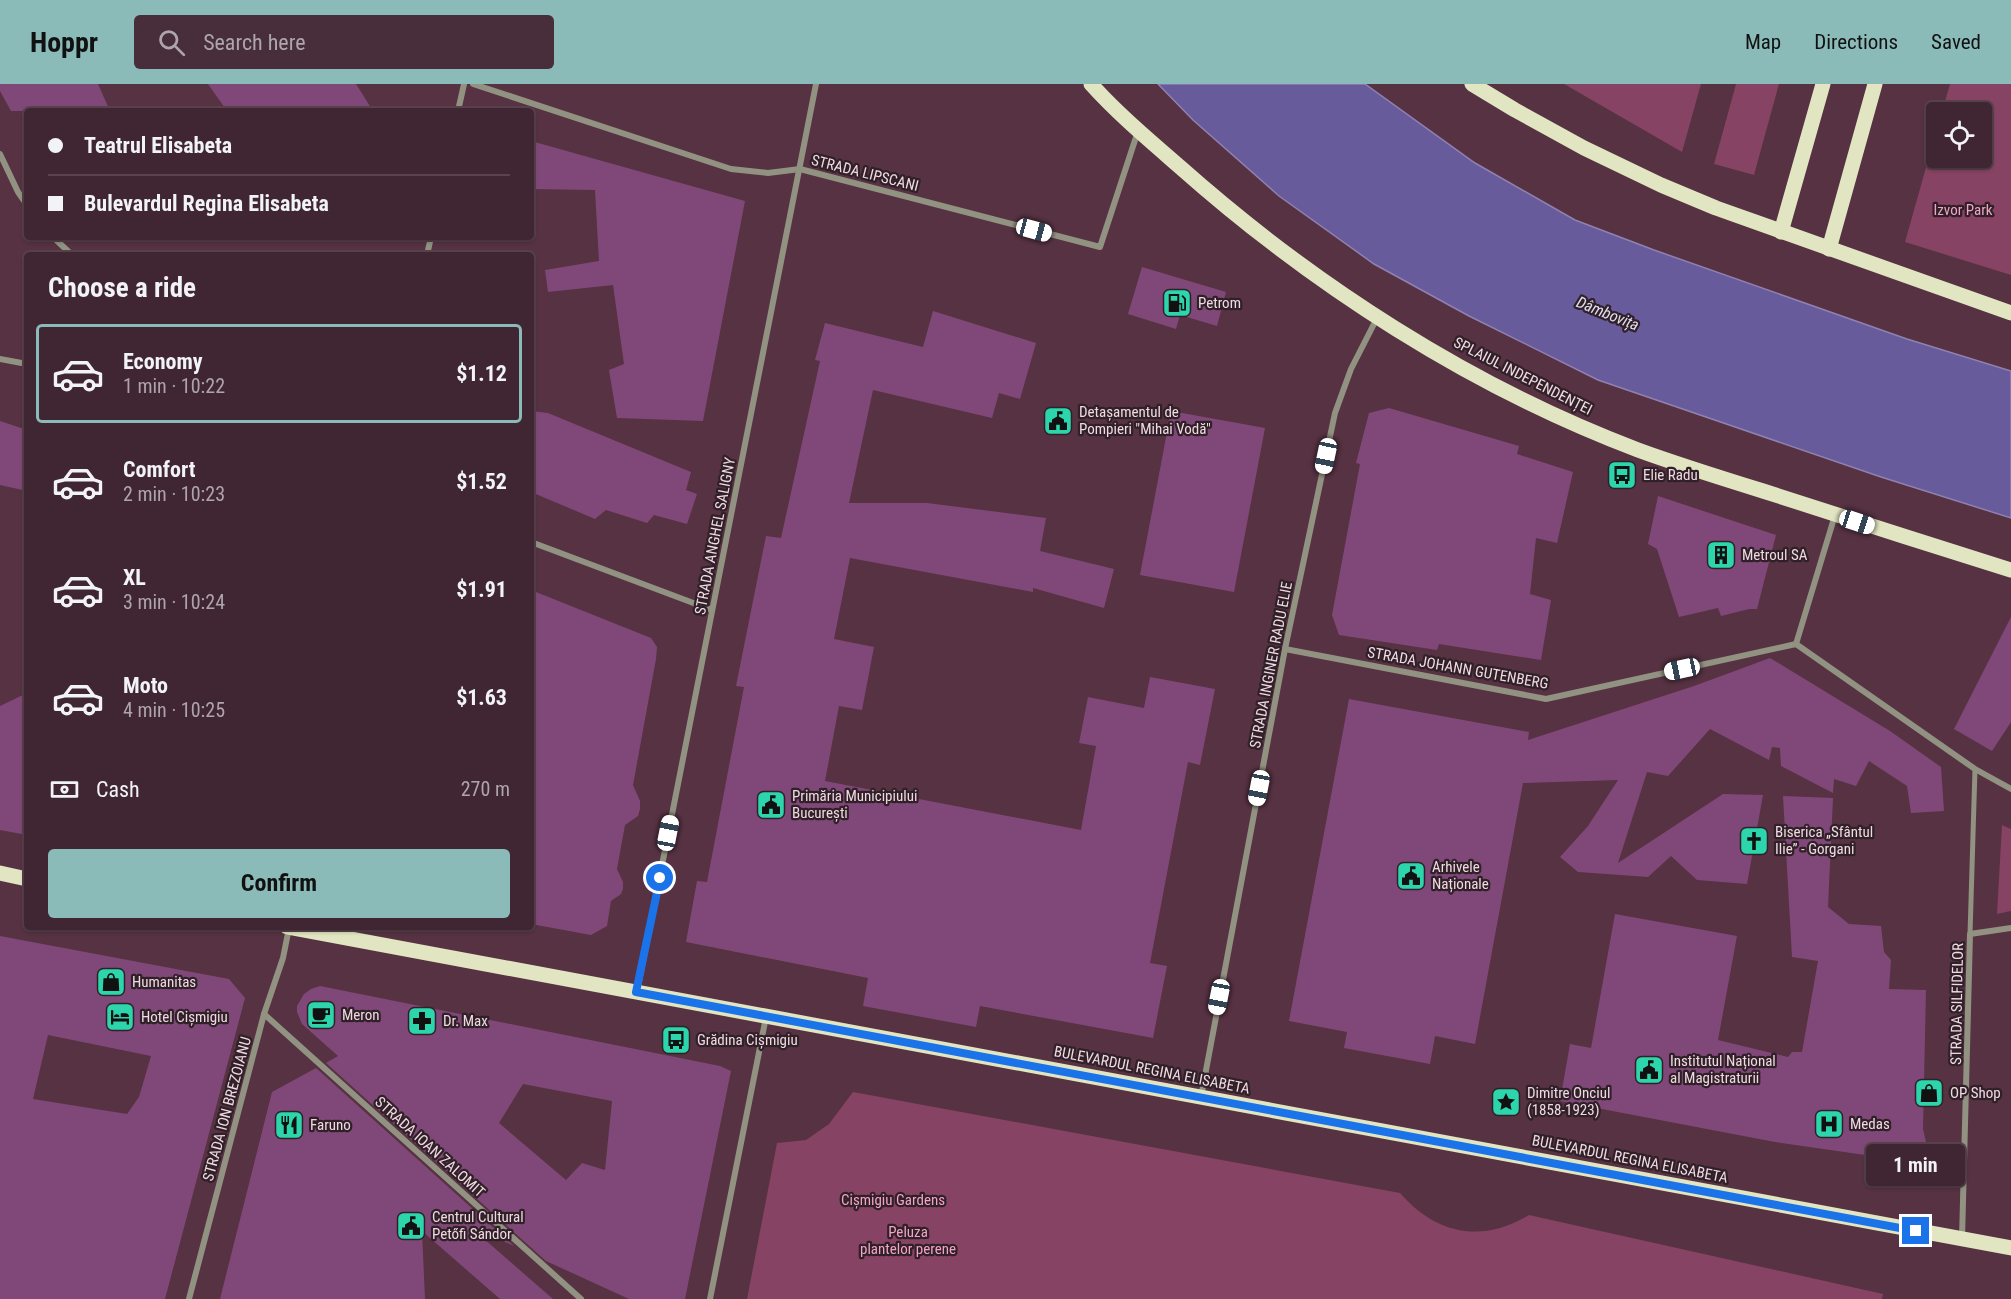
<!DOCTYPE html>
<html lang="en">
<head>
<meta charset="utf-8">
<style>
	body { margin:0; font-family:"Roboto Condensed",sans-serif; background:#472e3a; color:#f1f3f6; height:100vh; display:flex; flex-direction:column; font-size:22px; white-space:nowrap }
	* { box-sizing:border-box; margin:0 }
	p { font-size:20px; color:#aea5ac }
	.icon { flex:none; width:33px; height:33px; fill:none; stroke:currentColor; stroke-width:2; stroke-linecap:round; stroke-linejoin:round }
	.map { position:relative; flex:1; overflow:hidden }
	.sheet { position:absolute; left:24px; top:168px; width:510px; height:678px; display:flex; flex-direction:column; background:#402632; border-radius:6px; box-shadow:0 2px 4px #0004,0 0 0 2px #59434d }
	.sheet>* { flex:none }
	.top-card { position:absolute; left:24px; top:24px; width:510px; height:132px; border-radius:6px; box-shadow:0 2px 4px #0004,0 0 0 2px #59434d; display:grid; align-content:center; height:132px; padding:0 24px; background:#402632 }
	.controls { position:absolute; left:1926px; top:18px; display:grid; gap:12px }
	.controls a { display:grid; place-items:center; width:66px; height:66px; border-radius:6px; background:#402632; box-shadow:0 2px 4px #0004,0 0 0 2px #59434d; font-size:30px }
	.end { position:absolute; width:27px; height:27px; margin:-14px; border:8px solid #1a73e8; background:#fff; box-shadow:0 0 0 3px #fff }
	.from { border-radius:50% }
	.bubble { position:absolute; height:42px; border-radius:6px; background:#402632; box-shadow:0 2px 4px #0004,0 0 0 2px #59434d; font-size:20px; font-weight:700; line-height:42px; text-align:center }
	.car { position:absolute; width:18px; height:36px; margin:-18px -9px; border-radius:8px; box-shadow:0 0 4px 2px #0007; background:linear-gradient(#fff 24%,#345 0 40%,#fff 0 76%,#345 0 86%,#fff 0) }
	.top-card b { display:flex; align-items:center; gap:21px; height:57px; font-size:22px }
	.top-card b+b { border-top:2px solid #59434d }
	.top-card i { width:15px; height:15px; background:#f1f3f6 }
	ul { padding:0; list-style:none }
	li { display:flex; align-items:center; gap:18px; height:99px; margin:0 12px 9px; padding:0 12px; border:3px solid transparent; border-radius:6px }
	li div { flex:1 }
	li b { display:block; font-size:22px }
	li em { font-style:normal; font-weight:700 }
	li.active { border-color:#8bbbb9 }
	li>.icon { width:54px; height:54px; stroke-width:1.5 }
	h2 { padding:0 24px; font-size:27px; line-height:72px }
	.pay { display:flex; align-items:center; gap:15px; height:66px; padding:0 24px; font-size:22px }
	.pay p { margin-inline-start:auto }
	.cta { display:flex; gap:12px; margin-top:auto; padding:12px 24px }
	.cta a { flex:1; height:69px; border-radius:6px; background:#8bbbb9; color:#111; font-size:24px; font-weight:700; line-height:69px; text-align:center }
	header { display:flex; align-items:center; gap:36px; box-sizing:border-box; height:84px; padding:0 30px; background:#8bbbb9; color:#111 }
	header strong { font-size:28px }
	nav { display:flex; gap:33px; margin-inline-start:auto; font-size:21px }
	.search { width:420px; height:54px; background:#472e3a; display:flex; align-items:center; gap:15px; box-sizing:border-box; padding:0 21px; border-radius:6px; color:#aea5ac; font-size:22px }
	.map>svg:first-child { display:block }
</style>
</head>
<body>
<header>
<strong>Hoppr</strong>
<div class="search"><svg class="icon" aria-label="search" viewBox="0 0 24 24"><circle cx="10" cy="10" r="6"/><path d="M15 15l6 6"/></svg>Search here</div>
<nav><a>Map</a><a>Directions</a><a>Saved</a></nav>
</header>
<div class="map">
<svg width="2011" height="1215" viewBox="0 0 2011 1215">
	<rect width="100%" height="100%" fill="#563242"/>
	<!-- green -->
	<g fill="#864363">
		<polygon points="1564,0 1701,0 1682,68"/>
		<polygon points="1736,0 1779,0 1754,91 1714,80"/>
		<polygon points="1950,0 2011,0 2011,191 1905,158 1936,48 1936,74 1982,74 1982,28 1942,28"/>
		<polygon points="2002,741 2011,745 2011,827 1997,830"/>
		<path d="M 853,1008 L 1400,1109 C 1436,1150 1481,1160 1529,1131 L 1883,1210 L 1882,1215 L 747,1215 L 777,1059 L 806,1056 L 829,1040 Z"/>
	</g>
	<!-- water -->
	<polygon fill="#685b9c" stroke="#9181b1" stroke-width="1.5" points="1158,0 1365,0 1475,79 1575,136 1654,166 1907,255 2011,287 2011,434 1881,393 1598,296 1469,232 1374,180 1279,112 1193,36"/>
	<!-- building -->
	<g fill="#804879" fill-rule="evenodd">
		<polygon points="0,0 98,0 110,27 11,27 0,7"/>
		<polygon points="208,0 356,0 373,27 227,27"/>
		<polygon points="531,57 745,117 703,337 617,334 609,286 624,280 613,201 548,208 545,186 599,177 595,106 531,105"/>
		<polygon points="1142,183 1226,208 1217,242 1180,231 1176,245 1128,230"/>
		<polygon points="933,227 1036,259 1020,315 999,309 992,334 873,306 849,419 927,419 1046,434 1040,467 1114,485 1104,524 1033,504 1033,508 850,474 834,555 874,563 862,626 839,622 825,697 1081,746 1096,662 1079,659 1088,613 1144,624 1150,593 1215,605 1200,681 1188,678 1150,879 1167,882 1153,954 980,922 976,943 863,922 868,894 686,858 697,797 707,798 744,603 736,602 766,452 781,454 820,277 815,276 825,239 923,263"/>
		<polygon points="1389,324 1519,362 1517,370 1573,388 1557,459 1536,454 1530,510 1551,516 1541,576 1439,560 1437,566 1339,551 1332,531 1360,380 1356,379 1369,329"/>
		<polygon points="531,327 548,329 691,388 686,406 697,410 687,440 654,431 647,439 606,426 595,435 531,408"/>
		<polygon points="1171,327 1265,344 1234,508 1140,491"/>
		<polygon points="0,337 27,346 27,407 0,401"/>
		<polygon points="1658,412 1776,451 1757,525 1749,525 1721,532 1718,524 1679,533 1657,465 1648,460"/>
		<polygon points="531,506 651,554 657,563 656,575 633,701 640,717 640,725 638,732 625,741 617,785 623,798 623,805 621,810 611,817 607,842 591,851 531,840"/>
		<polygon points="2011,533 2011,638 1992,667 1954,645"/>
		<polygon points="1770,574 1890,647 1941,683 1944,727 1911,729 1907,702 1869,677 1856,702 1834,695 1833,709 1781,682 1780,664 1772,663 1769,676 1710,645 1668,692 1647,688 1618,779 1723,710 1763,711 1747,800 1697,796 1671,772 1648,793 1578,788 1560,773 1588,742 1618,696 1523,699 1475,960 1435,952 1430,980 1344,964 1347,948 1289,937 1349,615 1529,648 1528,656 1694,602"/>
		<polygon points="27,609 27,751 0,746 0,622"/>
		<polygon points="1783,712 1833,714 1828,823 1849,840 1881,842 1884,868 1891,876 1889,905 1926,906 1923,1045 1926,1058 1925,1070 1918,1081 1905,1086 1894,1083 1886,1074 1775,1058 1560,1017 1570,960 1591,964 1615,830 1737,852 1718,956 1788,973 1792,968 1802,968 1818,877 1792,873"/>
		<path d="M 0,852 L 229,895 L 245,914 L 165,1215 L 0,1215 ZM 48,951 L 151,972 L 139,1013 L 127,1030 L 33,1015 Z"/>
		<path d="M 320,902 L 720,982 L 731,987 L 685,1215 L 629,1215 L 546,1177 L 326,979 L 338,972 L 302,940 L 297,928 L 297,922 L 304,910 L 311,905 ZM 523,1000 L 612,1017 L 605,1086 L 582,1079 L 566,1096 L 499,1039 Z"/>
		<polygon points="316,984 514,1162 468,1141 553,1215 500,1215 422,1147 425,1215 220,1215 272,1008"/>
	</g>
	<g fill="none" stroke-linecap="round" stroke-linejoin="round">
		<!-- pedestrian -->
		<polyline stroke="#919281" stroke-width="5" points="1970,850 1975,685"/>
		<!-- minor -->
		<g stroke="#919281" stroke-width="6">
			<polyline points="473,0 731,85 768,89 800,85 1100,163 1138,47"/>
			<polyline points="458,27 464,0"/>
			<polyline points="0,70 18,108 27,121"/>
			<polyline points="53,153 72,171"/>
			<polyline points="427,171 431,153"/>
			<polyline points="0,275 27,280"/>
			<polyline points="531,458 712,526"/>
			<polyline points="1796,560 1835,431"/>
			<polyline points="1285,565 1546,615 1796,560 1975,685 2011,705"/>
			<polyline points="637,908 816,0"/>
			<polyline points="264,930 581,1215"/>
			<polyline points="1201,1013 1285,565 1335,329 1351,285 1378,232"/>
			<polyline points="1962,1155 1970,850 2011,844"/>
			<polyline points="189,1215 264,930 283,874 289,844"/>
			<polyline points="710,1215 766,933"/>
		</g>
		<!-- primary -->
		<g stroke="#e2e5c1" stroke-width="15">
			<path d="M 1091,0 C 1118,30 1149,56 1180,83 C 1313,201 1471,303 1638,366 C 1679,381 1721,394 1763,407 C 1846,434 1928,460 2011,486"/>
			<polyline points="1472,0 1515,26 1584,64 1661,101 1716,124 2011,229"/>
			<polyline points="1781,148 1823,0"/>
			<polyline points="1829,165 1875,0"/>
			<polyline points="0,789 27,795"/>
			<polyline points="287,843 2011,1164"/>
		</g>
	</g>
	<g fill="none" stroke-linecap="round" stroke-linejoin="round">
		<!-- route -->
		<polyline stroke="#1a73e8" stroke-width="8" points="660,794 636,908 1916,1147"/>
	</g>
	<!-- icons -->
	<defs>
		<g id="fuel-square" transform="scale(1.5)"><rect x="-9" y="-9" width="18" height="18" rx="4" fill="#2cd5ab" stroke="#302027"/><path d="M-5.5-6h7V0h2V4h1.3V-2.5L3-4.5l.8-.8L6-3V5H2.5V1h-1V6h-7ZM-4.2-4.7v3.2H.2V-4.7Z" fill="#111"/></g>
		<g id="civic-square" transform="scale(1.5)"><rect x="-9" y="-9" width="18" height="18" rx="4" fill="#2cd5ab" stroke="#302027"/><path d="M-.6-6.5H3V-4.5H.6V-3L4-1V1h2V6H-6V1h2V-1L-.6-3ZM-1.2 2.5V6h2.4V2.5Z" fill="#111"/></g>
		<g id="bus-square" transform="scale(1.5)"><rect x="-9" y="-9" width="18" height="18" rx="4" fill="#2cd5ab" stroke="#302027"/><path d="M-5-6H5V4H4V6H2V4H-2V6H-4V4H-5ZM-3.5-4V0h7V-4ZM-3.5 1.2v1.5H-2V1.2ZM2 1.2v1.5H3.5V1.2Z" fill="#111"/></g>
		<g id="building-square" transform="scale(1.5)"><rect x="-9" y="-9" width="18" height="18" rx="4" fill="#2cd5ab" stroke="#302027"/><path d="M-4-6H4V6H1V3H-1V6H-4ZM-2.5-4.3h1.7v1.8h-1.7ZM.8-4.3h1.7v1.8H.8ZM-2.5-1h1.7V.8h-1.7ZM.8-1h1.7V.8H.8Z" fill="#111"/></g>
		<g id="church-square" transform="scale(1.5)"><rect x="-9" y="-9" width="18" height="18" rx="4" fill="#2cd5ab" stroke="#302027"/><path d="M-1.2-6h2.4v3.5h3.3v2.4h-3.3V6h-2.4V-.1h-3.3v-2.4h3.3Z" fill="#111"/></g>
		<g id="shop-square" transform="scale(1.5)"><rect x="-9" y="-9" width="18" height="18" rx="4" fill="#2cd5ab" stroke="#302027"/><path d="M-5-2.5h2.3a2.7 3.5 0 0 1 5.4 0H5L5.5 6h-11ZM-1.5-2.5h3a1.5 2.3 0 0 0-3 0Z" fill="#111"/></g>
		<g id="cafe-square" transform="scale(1.5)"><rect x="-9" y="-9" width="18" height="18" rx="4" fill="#2cd5ab" stroke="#302027"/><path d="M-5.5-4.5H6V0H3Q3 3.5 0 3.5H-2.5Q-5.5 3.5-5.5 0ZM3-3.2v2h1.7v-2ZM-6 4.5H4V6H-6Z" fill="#111"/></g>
		<g id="hotel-square" transform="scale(1.5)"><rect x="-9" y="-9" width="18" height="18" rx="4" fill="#2cd5ab" stroke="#302027"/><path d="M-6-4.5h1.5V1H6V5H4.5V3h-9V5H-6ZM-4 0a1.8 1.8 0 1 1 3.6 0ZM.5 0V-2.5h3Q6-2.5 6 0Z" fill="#111"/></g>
		<g id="pharmacy-square" transform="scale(1.5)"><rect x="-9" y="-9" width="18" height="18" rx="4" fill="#2cd5ab" stroke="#302027"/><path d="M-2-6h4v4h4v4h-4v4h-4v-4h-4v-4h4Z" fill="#111"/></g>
		<g id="sight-square" transform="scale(1.5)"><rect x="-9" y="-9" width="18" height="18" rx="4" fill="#2cd5ab" stroke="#302027"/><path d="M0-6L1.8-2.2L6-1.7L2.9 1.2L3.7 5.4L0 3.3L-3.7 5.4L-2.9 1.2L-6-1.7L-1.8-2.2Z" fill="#111"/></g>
		<g id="hospital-square" transform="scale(1.5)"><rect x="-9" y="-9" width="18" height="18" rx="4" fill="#2cd5ab" stroke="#302027"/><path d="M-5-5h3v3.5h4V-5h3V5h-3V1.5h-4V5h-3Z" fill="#111"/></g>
		<g id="restaurant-square" transform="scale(1.5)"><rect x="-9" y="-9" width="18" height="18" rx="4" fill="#2cd5ab" stroke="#302027"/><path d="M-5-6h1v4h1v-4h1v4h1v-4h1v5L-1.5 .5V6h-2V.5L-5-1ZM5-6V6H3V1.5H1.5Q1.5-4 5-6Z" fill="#111"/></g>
	</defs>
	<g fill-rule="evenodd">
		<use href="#fuel-square" x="1177" y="219"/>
		<use href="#civic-square" x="1058" y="337"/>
		<use href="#bus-square" x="1622" y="391"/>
		<use href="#building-square" x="1721" y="471"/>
		<use href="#civic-square" x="771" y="721"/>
		<use href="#church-square" x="1754" y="757"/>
		<use href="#civic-square" x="1411" y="792"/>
		<use href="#shop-square" x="111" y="898"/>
		<use href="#cafe-square" x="321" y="931"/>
		<use href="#hotel-square" x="120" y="933"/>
		<use href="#pharmacy-square" x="422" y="937"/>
		<use href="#bus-square" x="676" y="956"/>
		<use href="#civic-square" x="1649" y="986"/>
		<use href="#shop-square" x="1929" y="1009"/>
		<use href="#sight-square" x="1506" y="1018"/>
		<use href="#hospital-square" x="1829" y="1040"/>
		<use href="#restaurant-square" x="289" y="1041"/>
		<use href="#civic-square" x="411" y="1142"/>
	</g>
	<g text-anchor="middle" stroke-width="4.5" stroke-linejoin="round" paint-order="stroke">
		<!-- street labels -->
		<g font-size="15" fill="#f1d9e3" stroke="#302027">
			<text transform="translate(865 89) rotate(14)" y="5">STRADA LIPSCANI</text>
			<text transform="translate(1523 292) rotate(27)" y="5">SPLAIUL INDEPENDENȚEI</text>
			<text transform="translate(715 452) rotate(-79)" y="5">STRADA ANGHEL SALIGNY</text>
			<text transform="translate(1271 581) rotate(-79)" y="5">STRADA INGINER RADU ELIE</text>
			<text transform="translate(1458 584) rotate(10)" y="5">STRADA JOHANN GUTENBERG</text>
			<text transform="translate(1957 920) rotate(-89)" y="5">STRADA SILFIDELOR</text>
			<text transform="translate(1152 986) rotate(11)" y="5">BULEVARDUL REGINA ELISABETA</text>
			<text transform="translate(227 1025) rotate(-75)" y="5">STRADA ION BREZOIANU</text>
			<text transform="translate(430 1063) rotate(42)" y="5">STRADA IOAN ZALOMIT</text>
			<text transform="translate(1630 1075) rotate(11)" y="5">BULEVARDUL REGINA ELISABETA</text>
		</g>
		<!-- park labels -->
		<g font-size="15" fill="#f4a3c8" stroke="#302027">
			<text x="1963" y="131">Izvor Park</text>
			<text x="893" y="1121">Cișmigiu Gardens</text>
			<text x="908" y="1153">Peluza<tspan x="908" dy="17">plantelor perene</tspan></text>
		</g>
		<!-- poi labels -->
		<g font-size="15" fill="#f1d9e3" stroke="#302027" text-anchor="start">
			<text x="1198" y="224">Petrom</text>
			<text x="1079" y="333">Detașamentul de<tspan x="1079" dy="17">Pompieri "Mihai Vodă"</tspan></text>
			<text x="1643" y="396">Elie Radu</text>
			<text x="1742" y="476">Metroul SA</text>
			<text x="792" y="717">Primăria Municipiului<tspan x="792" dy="17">București</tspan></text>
			<text x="1775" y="753">Biserica „Sfântul<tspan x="1775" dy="17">Ilie” - Gorgani</tspan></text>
			<text x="1432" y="788">Arhivele<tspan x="1432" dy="17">Naționale</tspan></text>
			<text x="132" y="903">Humanitas</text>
			<text x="342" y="936">Meron</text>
			<text x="141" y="938">Hotel Cișmigiu</text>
			<text x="443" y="942">Dr. Max</text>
			<text x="697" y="961">Grădina Cișmigiu</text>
			<text x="1670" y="982">Institutul Național<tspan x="1670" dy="17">al Magistraturii</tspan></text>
			<text x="1527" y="1014">Dimitre Onciul<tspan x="1527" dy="17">(1858-1923)</tspan></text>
			<text x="1950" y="1014">OP Shop</text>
			<text x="1850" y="1045">Medas</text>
			<text x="310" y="1046">Faruno</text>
			<text x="432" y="1138">Centrul Cultural<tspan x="432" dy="17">Petőfi Sándor</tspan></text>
		</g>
		<!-- water labels -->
		<g font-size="16" font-style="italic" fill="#e0def1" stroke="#302027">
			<text transform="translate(1608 229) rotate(22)" y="6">Dâmbovița</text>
		</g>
	</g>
</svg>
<div class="controls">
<a><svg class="icon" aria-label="locate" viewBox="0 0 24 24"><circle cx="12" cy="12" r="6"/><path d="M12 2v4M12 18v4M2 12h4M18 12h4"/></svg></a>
</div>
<i class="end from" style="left:660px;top:794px"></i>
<i class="end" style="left:1916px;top:1147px"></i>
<div class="bubble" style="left:1866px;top:1060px;width:99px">1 min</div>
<i class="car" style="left:1034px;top:146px;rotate:105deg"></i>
<i class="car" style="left:1326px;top:372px;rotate:192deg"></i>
<i class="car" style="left:1857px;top:438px;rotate:108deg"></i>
<i class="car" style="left:1682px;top:585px;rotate:258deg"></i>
<i class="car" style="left:1259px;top:704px;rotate:191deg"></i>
<i class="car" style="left:668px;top:749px;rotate:11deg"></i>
<i class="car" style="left:1219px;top:913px;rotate:191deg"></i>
<div class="top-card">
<b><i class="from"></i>Teatrul Elisabeta</b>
<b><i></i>Bulevardul Regina Elisabeta</b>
</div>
<section class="sheet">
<h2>Choose a ride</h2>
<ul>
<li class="active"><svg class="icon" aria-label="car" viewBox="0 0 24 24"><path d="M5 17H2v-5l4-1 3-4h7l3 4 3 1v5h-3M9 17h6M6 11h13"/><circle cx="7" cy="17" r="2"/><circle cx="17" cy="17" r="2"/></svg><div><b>Economy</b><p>1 min · 10:22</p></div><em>$1.12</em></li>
<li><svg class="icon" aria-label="car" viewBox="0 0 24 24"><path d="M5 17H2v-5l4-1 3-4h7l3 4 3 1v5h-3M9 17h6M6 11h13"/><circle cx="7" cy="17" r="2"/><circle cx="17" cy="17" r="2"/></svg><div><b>Comfort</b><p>2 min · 10:23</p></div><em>$1.52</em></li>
<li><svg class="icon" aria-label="car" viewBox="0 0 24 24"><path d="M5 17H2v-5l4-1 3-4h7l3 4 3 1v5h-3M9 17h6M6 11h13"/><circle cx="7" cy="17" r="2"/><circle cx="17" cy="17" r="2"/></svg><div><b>XL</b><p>3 min · 10:24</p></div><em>$1.91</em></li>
<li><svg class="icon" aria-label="car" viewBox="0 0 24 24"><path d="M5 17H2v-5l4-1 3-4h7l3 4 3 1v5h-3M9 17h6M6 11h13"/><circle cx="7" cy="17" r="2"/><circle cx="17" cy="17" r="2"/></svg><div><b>Moto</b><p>4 min · 10:25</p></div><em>$1.63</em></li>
</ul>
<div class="pay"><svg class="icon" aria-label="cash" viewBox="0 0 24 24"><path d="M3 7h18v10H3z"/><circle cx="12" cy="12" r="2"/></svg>Cash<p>270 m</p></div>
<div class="cta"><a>Confirm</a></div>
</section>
</div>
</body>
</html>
